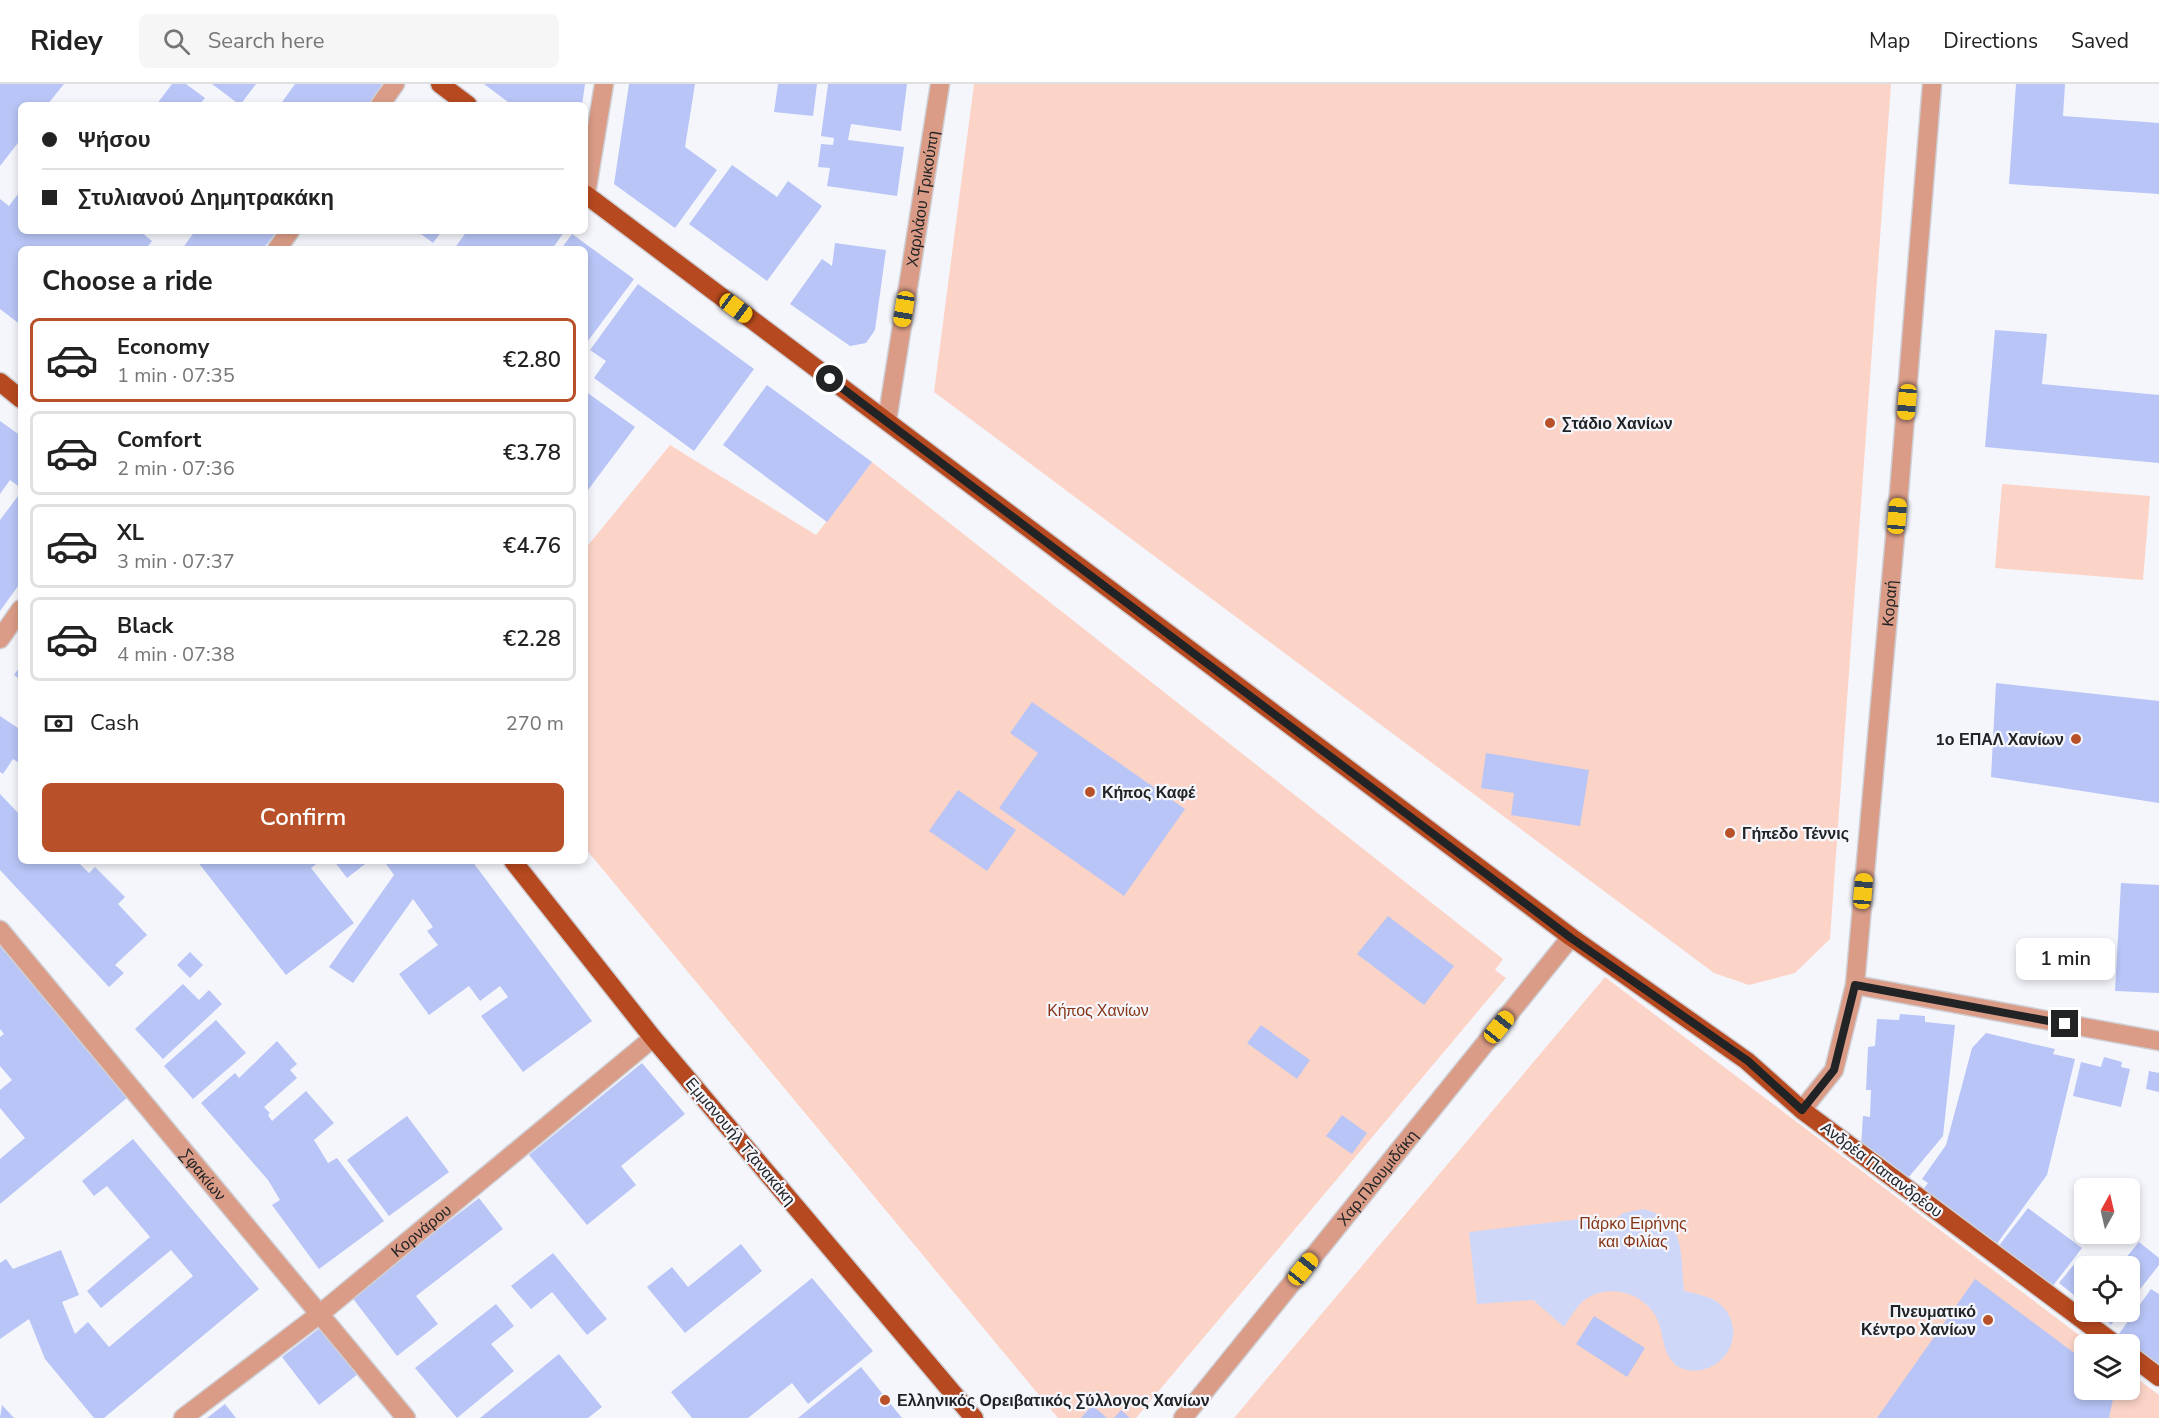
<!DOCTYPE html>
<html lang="en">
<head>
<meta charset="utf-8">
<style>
	body { margin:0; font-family:"Nunito Sans",sans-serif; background:#f6f6f6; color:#222; height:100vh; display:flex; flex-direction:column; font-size:22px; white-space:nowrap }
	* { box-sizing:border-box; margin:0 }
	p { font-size:20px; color:#767676 }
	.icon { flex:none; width:33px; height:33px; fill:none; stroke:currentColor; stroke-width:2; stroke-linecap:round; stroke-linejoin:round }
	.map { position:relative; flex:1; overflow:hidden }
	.drawer { position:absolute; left:18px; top:162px; width:570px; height:618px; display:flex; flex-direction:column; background:#fff; border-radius:9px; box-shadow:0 3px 9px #0003 }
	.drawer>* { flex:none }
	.guide { position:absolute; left:18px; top:18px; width:570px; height:132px; border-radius:9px; box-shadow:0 3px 9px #0003; display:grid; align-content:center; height:132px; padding:0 24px; background:#fff }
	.needle { width:39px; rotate:8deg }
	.buttons { position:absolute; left:2074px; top:1094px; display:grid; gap:12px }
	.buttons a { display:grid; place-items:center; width:66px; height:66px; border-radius:9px; background:#fff; box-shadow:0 3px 9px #0003; font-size:30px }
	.end { position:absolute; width:27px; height:27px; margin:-14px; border:8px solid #222325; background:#fff; box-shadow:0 0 0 3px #fff }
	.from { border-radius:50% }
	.bubble { position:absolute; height:42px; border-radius:9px; background:#fff; box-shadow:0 3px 9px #0003; font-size:20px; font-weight:600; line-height:42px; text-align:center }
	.car { position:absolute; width:18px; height:36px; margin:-18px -9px; border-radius:8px; box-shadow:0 0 4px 2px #0007; background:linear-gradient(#f5c518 24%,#345 0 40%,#f5c518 0 76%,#345 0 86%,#f5c518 0) }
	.guide b { display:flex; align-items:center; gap:21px; height:57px; font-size:22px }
	.guide b+b { border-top:2px solid #e0e0e0 }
	.guide i { width:15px; height:15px; background:#222 }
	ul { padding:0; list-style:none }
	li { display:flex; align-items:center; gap:18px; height:84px; margin:0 12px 9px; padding:0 12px; border:3px solid #e0e0e0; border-radius:9px }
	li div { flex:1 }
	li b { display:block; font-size:22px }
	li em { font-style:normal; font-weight:600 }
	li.selected { border-color:#b8512a }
	li>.icon { width:54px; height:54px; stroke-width:1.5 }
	h2 { padding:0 24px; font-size:27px; line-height:72px }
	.pay { display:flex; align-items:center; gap:15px; height:66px; padding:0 24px; font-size:22px }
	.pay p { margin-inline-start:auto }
	.primary-button { display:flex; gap:12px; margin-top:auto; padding:12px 24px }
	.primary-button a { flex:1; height:69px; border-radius:9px; background:#b8512a; color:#fff; font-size:24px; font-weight:600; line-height:69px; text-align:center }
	header { display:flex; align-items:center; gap:36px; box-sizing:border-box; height:84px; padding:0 30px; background:#fff; border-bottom:2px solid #e0e0e0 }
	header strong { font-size:28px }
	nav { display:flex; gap:33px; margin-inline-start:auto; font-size:21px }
	.search { width:420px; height:54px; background:#f6f6f6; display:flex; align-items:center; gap:15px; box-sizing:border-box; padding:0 21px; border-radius:9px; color:#767676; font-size:22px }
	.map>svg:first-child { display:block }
</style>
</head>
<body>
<header>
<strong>Ridey</strong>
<div class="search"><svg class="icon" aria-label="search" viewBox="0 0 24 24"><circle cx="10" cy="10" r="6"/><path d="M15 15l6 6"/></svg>Search here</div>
<nav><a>Map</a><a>Directions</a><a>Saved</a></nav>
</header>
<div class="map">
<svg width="2159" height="1334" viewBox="0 0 2159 1334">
	<rect width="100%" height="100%" fill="#f5f6fc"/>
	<!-- green -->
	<g fill="#fcd4c7">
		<polygon points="974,0 1891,0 1830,855 1795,889 1749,901 1714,889 934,308"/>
		<polygon points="670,361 816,451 872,378 1503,875 1495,886 1506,894 1136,1334 1058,1334 585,764 585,465"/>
		<polygon points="2002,400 2150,412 2143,496 1995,484"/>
		<polygon points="1605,893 2091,1260 2085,1260 2085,1305 2130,1305 2130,1289 2159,1311 2159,1334 1234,1334"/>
	</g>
	<!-- water -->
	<path fill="#ced7f8" d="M 1644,1125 C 1687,1137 1680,1171 1684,1207 C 1697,1210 1712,1212 1722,1222 C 1744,1244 1732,1279 1702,1286 C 1693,1288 1679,1286 1673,1278 C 1661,1265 1664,1246 1655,1231 C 1640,1206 1602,1198 1580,1220 C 1574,1227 1569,1235 1564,1243 L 1533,1216 L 1477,1220 L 1469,1148 L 1589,1134 L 1603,1145 L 1623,1129 Z"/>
	<!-- building -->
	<g fill="#b8c5f6">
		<polygon points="0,0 64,0 47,21 21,21 21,55 0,82"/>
		<polygon points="172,0 186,0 205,14 199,21 156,21"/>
		<polygon points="212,0 256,0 240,21"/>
		<polygon points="295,0 381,0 383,2 369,21 280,21"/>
		<polygon points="484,0 585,0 582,21 512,21"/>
		<polygon points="629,0 695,0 685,63 717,86 675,144 614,100"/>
		<polygon points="778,0 817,0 813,32 774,28"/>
		<polygon points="828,0 907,0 901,47 851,40 848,56 904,63 897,112 827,102 830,84 818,83 821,60 833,61 834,54 821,52"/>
		<polygon points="2016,0 2065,0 2063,32 2159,39 2159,110 2009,100"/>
		<polygon points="732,81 777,113 788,97 822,122 767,197 689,140"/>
		<polygon points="21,106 21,147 140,147 152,157 146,165 21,165 21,241 0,225 0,115 9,122"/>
		<polygon points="195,147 277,147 263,165 182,165"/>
		<polygon points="417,147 442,147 433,159"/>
		<polygon points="467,147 565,147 552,165 454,165"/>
		<polygon points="572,150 634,195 585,261 585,165 561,165"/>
		<polygon points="835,159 886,166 875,246 866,259 850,262 790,220 822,175 832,182"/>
		<polygon points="638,200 754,285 694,367 594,294 606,277 590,266"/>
		<polygon points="1995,246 2047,250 2042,300 2159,311 2159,379 1985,363"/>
		<polygon points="767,301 872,378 827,438 723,361"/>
		<polygon points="585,307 635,343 585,410"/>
		<polygon points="0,337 21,352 21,404 10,396 0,410"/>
		<polygon points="21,408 21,498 0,527 0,436"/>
		<polygon points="21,581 21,596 14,591"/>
		<polygon points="1996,599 2159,617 2159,719 1991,693"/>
		<polygon points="1032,618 1185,725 1124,812 999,724 1038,669 1010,649"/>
		<polygon points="0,632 21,646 21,680 13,675 3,690 0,688"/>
		<polygon points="1486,669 1589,686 1580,742 1511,731 1514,709 1481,704"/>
		<polygon points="958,706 1016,746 987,787 929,747"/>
		<polygon points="0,710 21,732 21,777 77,777 89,789 95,783 125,813 118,820 147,851 115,881 124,889 109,903 0,786"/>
		<polygon points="197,777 320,777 311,784 354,839 286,891"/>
		<polygon points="334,777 369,777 347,794"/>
		<polygon points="384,777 472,777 592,937 523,988 481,932 508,913 500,902 480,917 469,902 429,931 399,890 438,861 427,847 433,843 413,815 353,899 329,883 394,791"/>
		<polygon points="2121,799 2159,801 2159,909 2115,907"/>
		<polygon points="1388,832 1454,882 1424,921 1357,870"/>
		<polygon points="0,862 128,1013 0,1120 0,1075 25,1054 0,1024 0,1006 12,996 0,982 0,953 4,950 0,945"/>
		<polygon points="190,868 203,881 190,894 177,881"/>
		<polygon points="183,900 199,916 209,906 222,920 163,975 135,945"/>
		<polygon points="1900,930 1925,932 1925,938 1955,941 1943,1052 1908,1094 1884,1074 1861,1062 1863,1032 1870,1033 1871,1006 1866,1006 1868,963 1875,962 1877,935 1899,936"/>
		<polygon points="216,936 246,969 193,1015 164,982"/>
		<polygon points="1261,941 1310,976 1297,995 1247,959"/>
		<polygon points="1986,949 2055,965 2053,970 2075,975 2047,1091 1996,1161 1921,1108 1928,1099 1922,1095 1946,1061 1972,964"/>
		<polygon points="277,957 297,980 290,986 297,994 264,1023 270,1029 268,1031 272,1037 306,1007 334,1039 314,1056 328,1079 337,1074 384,1137 319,1185 272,1121 280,1116 268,1096 201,1019 235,989 239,994"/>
		<polygon points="2104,973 2122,978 2121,983 2130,985 2121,1023 2073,1012 2081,978 2101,983"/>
		<polygon points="642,979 685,1030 621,1082 636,1101 587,1141 529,1071"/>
		<polygon points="2149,987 2159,989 2159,1008 2146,1005"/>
		<polygon points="1342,1031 1367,1049 1352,1070 1326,1052"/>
		<polygon points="407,1032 449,1088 389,1132 347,1076"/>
		<polygon points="133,1055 259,1205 104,1334 94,1334 45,1275 29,1235 0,1255 0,1179 6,1175 13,1185 61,1166 79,1211 62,1218 75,1250 88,1238 109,1263 193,1192 171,1166 101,1224 87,1207 150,1153 107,1102 94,1112 82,1097"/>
		<polygon points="479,1114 503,1145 416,1212 438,1240 397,1272 351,1212"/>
		<polygon points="2028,1124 2082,1164 2052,1203 1998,1163"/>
		<polygon points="2139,1158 2159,1174 2159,1181 2130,1218 2130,1182 2119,1182"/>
		<polygon points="741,1160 762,1187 685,1249 647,1203 672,1183 688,1203"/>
		<polygon points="553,1169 607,1235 587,1251 552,1208 531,1225 511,1202"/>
		<polygon points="2076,1178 2085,1185 2085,1220 2059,1199"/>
		<polygon points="812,1194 873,1267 808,1320 792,1299 748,1334 692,1334 671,1308"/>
		<polygon points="1975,1195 2085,1277 2085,1305 2115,1305 2109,1334 1877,1334"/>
		<polygon points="2151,1205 2159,1210 2159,1285 2130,1264 2130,1260 2125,1260 2116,1254"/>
		<polygon points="496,1220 514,1242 491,1260 514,1287 457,1334 415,1284"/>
		<polygon points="2094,1227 2123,1227 2111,1241"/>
		<polygon points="1594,1232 1645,1264 1627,1293 1576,1260"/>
		<polygon points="321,1243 358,1290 319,1321 282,1273"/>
		<polygon points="559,1270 602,1323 588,1334 480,1334"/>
		<polygon points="861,1283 902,1334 798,1334"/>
		<polygon points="225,1320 236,1334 207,1334"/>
		<polygon points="2,1321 14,1334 0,1334"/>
		<polygon points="1092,1321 1107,1334 1081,1334"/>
		<polygon points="1121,1326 1130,1334 1114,1334"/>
	</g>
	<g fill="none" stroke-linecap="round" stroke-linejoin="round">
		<!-- minor casing -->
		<g stroke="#cfd0d5" stroke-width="21">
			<g id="minor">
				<polyline points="380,21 395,0"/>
				<polyline points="586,110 604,0"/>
				<polyline points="277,165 290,147"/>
				<path id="s1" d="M 887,337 L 940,0"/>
				<polyline points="0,555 21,525"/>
				<path id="s2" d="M 0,846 L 406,1334"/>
				<polyline points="1855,901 2159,957"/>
				<path id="s3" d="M 1802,1026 L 1834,986 L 1855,901 L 1899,408 L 1932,0"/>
				<path id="s4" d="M 183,1334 L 321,1229 L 653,954"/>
				<path id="s5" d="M 1183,1334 L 1571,853"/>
			</g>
		</g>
		<!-- major casing -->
		<g stroke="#cfd0d5" stroke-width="21">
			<g id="major">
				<polyline points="440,0 468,21"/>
				<polyline points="585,110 1571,853 1747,977 1802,1026 2115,1260"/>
				<polyline points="0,298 21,315"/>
				<polyline points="513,777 653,954 974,1334"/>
				<polyline points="2130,1271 2159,1293"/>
			</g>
		</g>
		<!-- minor -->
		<use href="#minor" stroke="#da9c87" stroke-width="18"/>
		<!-- major -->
		<use href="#major" stroke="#b6491f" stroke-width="18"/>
	</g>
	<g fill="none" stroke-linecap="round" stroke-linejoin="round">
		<!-- route -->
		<polyline stroke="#222325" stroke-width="8" points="830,295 1571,854 1748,977 1802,1026 1834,986 1855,901 2065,940"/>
	</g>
	<!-- markers -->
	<g fill="#b8512a" stroke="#f5f6fc" stroke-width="2">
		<circle cx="1550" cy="339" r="6"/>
		<circle cx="2076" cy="655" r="6"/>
		<circle cx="1090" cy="708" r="6"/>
		<circle cx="1730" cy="749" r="6"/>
		<circle cx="1988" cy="1236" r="6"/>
		<circle cx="885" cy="1316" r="6"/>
	</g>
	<g text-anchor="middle" stroke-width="4.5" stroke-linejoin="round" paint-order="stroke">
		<!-- street labels -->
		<g font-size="16" fill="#222325" stroke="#f5f6fc">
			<text dy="6" stroke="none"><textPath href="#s1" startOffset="225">Χαριλάου Τρικούπη</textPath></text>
			<text dy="6" stroke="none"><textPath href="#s3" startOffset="522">Κοραή</textPath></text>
			<text transform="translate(741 1057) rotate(50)" y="6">Εμμανουήλ Τζανακάκη</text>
			<text transform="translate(1882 1085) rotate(37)" y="6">Ανδρέα Παπανδρέου</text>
			<text dy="6" stroke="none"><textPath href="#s2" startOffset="318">Σφακίων</textPath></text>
			<text dy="6" stroke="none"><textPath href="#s5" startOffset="309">Χαρ.Πλουμιδάκη</textPath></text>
			<text dy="6" stroke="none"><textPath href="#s4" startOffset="303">Κορνάρου</textPath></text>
		</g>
		<!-- poi labels -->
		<g font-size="16" font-weight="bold" fill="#222325" stroke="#f5f6fc" text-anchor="start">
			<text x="1562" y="345">Στάδιο Χανίων</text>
			<text x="2064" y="661" text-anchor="end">1ο ΕΠΑΛ Χανίων</text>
			<text x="1102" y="714">Κήπος Καφέ</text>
			<text x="1742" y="755">Γήπεδο Τέννις</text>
			<text x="1976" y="1233" text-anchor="end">Πνευματικό<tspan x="1976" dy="18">Κέντρο Χανίων</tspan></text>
			<text x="897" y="1322">Ελληνικός Ορειβατικός Σύλλογος Χανίων</text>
		</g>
		<!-- park labels -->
		<g font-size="16" fill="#863617" stroke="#f5f6fc">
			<text x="1098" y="932">Κήπος Χανίων</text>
			<text x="1633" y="1145">Πάρκο Ειρήνης<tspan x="1633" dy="18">και Φιλίας</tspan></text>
		</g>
	</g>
</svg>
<div class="buttons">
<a><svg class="needle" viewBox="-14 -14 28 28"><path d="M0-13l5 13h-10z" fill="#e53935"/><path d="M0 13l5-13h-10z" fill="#767676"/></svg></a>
<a><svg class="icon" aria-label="locate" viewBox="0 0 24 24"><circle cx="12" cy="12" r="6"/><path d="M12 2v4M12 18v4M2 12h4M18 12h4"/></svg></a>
<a><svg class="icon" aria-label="layers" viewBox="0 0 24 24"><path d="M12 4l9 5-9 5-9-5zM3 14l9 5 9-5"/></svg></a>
</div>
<i class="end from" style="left:830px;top:295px"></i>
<i class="end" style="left:2065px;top:940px"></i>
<div class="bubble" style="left:2016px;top:854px;width:99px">1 min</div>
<i class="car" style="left:736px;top:224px;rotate:127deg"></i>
<i class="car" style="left:904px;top:225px;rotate:189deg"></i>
<i class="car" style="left:1907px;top:318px;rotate:185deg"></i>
<i class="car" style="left:1897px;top:432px;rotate:5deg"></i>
<i class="car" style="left:1863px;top:807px;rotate:5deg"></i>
<i class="car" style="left:1499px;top:943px;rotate:39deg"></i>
<i class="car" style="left:1303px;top:1185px;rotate:39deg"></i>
<div class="guide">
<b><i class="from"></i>Ψήσου</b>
<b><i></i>Στυλιανού Δημητρακάκη</b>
</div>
<section class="drawer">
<h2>Choose a ride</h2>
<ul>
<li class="selected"><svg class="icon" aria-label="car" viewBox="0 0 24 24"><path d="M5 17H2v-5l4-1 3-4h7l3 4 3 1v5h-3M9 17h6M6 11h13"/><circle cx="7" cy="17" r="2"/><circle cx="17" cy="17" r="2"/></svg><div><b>Economy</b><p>1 min · 07:35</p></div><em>€2.80</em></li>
<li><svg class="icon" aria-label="car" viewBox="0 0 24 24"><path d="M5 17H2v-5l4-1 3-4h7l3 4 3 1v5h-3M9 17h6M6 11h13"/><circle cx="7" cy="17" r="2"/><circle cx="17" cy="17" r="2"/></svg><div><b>Comfort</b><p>2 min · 07:36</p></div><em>€3.78</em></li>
<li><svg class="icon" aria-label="car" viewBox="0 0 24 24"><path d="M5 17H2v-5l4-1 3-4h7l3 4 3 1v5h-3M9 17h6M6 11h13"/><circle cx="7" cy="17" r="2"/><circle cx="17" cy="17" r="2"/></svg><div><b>XL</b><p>3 min · 07:37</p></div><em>€4.76</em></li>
<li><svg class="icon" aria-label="car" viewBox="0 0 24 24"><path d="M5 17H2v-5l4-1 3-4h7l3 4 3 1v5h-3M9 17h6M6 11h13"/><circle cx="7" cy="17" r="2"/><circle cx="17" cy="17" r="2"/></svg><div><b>Black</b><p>4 min · 07:38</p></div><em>€2.28</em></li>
</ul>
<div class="pay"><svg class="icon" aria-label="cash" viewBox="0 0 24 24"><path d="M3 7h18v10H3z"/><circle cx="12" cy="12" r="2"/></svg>Cash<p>270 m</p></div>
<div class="primary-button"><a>Confirm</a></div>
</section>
</div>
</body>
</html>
